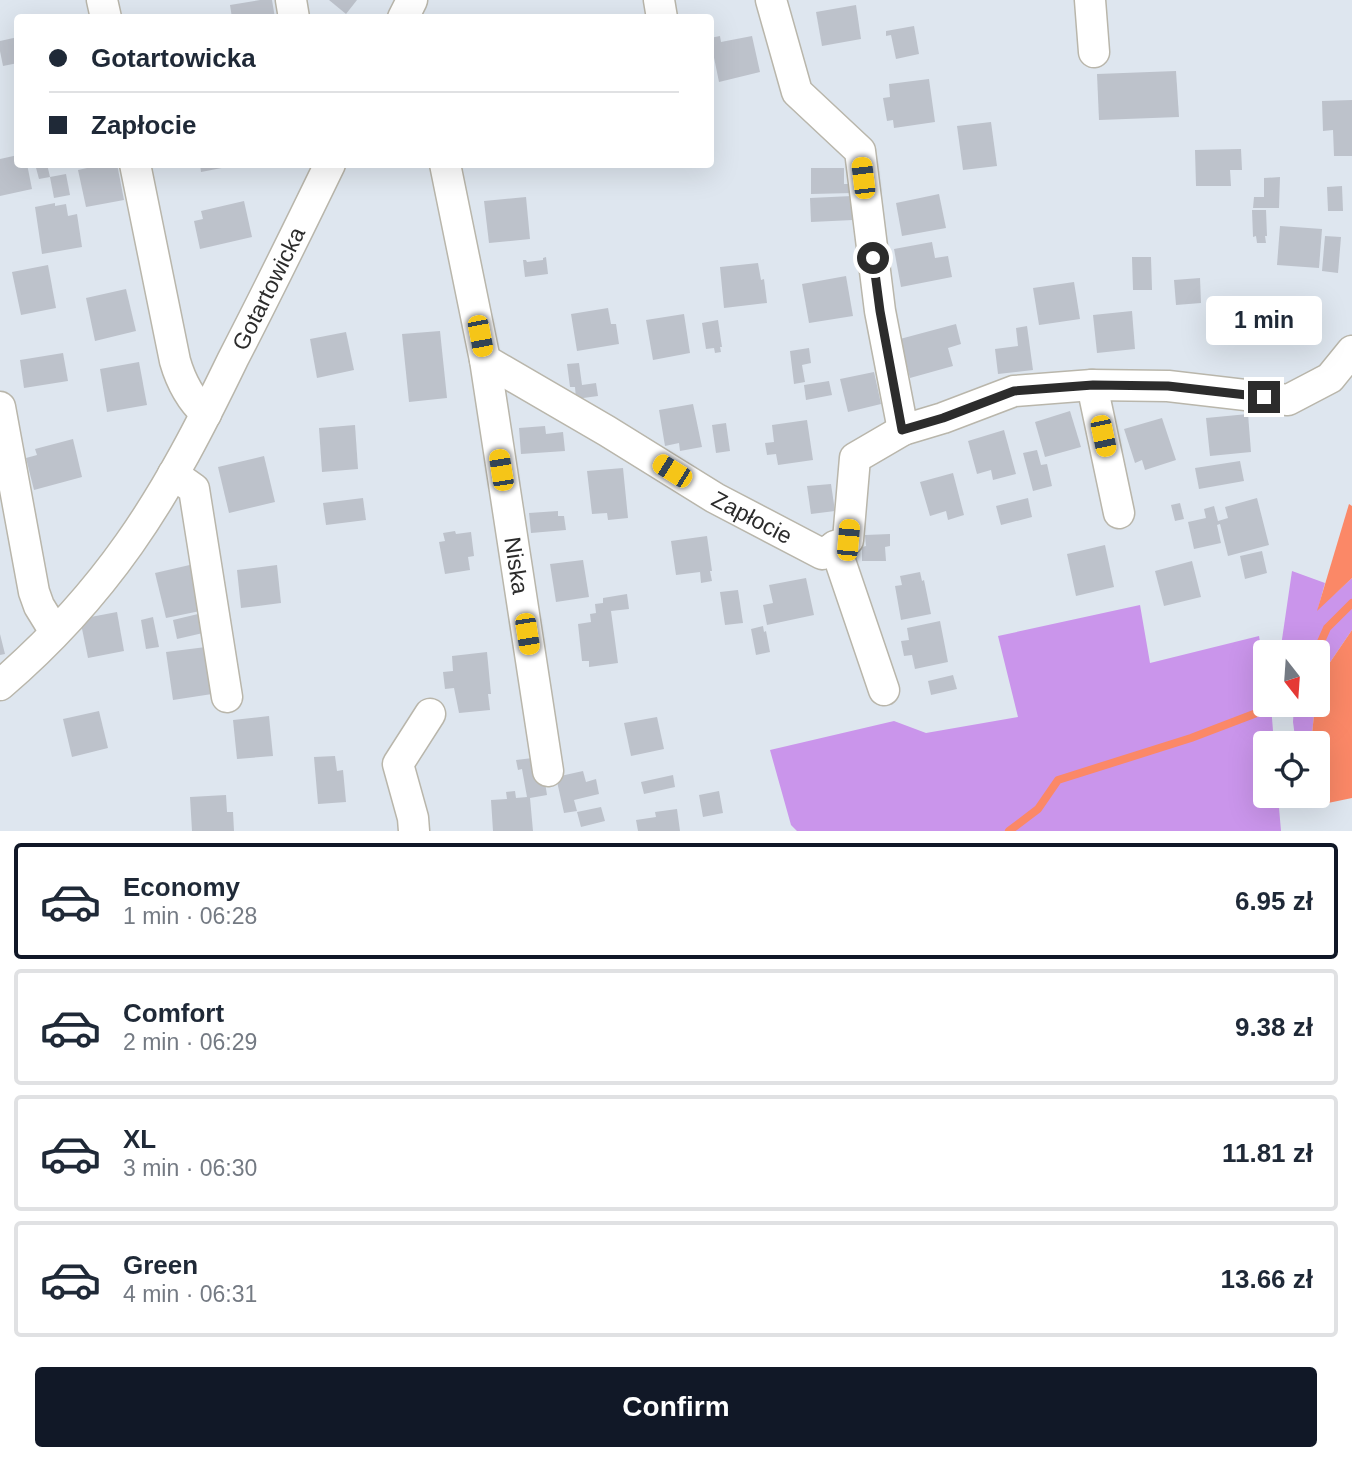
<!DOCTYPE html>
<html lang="en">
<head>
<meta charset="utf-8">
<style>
	body { margin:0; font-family:Arial,sans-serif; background:#f6f6f7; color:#1f2937; height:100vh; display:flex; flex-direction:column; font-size:26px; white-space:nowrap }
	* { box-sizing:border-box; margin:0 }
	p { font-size:23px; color:#747a83 }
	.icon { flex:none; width:38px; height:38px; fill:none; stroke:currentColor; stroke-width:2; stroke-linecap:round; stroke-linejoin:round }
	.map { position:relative; height:831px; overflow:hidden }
	.sheet { display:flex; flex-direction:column; background:#fff; flex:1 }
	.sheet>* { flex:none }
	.guide { position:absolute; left:14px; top:14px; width:700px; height:154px; border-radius:7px; box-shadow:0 7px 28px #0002; display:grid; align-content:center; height:154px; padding:0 35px; background:#fff }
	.needle { width:46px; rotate:163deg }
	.buttons { position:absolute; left:1253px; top:640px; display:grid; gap:14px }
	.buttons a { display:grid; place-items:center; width:77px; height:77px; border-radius:7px; background:#fff; box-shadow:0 7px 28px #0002; font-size:35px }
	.end { position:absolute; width:32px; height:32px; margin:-16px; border:9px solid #2c2c2c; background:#fff; box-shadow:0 0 0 4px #fff }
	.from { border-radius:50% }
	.bubble { position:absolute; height:49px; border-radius:7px; background:#fff; box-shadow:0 7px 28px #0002; font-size:23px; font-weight:600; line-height:49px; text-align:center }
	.car { position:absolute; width:21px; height:42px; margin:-21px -10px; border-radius:9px; box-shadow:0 0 5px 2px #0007; background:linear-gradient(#f5c518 24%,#345 0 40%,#f5c518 0 76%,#345 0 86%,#f5c518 0) }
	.guide b { display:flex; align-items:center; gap:24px; height:66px; font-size:26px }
	.guide b+b { border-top:2px solid #e0e1e3 }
	.guide i { width:18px; height:18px; background:#1f2937 }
	ul { padding:12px 0 0; list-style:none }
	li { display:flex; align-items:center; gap:21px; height:116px; margin:0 14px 10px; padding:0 21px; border:4px solid #e0e1e3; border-radius:7px }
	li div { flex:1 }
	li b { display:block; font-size:26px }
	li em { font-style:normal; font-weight:600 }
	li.active { border-color:#111827 }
	li>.icon { width:63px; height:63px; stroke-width:1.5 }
	.primary-button { display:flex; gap:14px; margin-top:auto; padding:14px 35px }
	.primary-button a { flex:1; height:80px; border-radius:7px; background:#111827; color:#fff; font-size:28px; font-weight:600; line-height:80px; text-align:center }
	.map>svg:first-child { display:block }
</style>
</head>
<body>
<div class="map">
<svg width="1352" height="831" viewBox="0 0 1352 831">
	<rect width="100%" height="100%" fill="#dee6ef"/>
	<!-- green -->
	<g fill="#ca95eb">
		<polygon points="1292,571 1325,583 1318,609 1352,578 1352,630 1318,680 1318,653 1280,653"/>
		<polygon points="1140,605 1150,663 1259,636 1265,671 1265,705 1271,705 1274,744 1265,744 1265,796 1278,796 1281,831 797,831 791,825 770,750 894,721 926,733 1018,717 998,636"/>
		<polygon points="1294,705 1315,705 1311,744 1296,744 1293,722"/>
	</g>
	<!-- water -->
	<g fill="#fb8867">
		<polygon points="1349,504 1352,506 1352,578 1317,611"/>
		<polygon points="1352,630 1352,798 1304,808 1305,796 1318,796 1318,744 1311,744 1315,705 1318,705 1318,680"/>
	</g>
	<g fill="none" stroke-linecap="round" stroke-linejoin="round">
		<!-- stream -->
		<g stroke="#fb8867" stroke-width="8">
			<polyline points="1316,653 1327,628 1352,603"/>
			<polyline points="1009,831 1038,809 1058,780 1191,738 1275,706"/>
		</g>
	</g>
	<!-- building -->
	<g fill="#bdc2cb">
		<polygon points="260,0 272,0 275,18 232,18 230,5"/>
		<polygon points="329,0 357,0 346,14"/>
		<polygon points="856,5 861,39 822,46 816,12"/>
		<polygon points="914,26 919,54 896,59 891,35 886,36 886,31"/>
		<polygon points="720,36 721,42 752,36 760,72 719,82 710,38"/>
		<polygon points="18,37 18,63 3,66 0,51 0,41"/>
		<polygon points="1176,71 1179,117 1099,120 1097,74"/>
		<polygon points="929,79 935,122 894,128 893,120 887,121 883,98 890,97 889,84"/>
		<polygon points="1352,100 1352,156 1334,156 1333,130 1323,131 1322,101"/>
		<polygon points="991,122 997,166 963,170 957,126"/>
		<polygon points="1241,149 1242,170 1230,170 1231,186 1196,186 1195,150"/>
		<polygon points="18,155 18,164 27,164 32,189 0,196 0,159"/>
		<polygon points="35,164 47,164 50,177 39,179"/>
		<polygon points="105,164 117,164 124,200 86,207 78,170"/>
		<polygon points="200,164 232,164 232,166 201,172"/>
		<polygon points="811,168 844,168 844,184 852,184 853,193 811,194"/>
		<polygon points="66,174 70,195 54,198 50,177"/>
		<polygon points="1280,177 1279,208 1253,208 1254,197 1264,197 1264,178"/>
		<polygon points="1342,186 1343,211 1328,211 1327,187"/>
		<polygon points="939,194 946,228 902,236 896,203"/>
		<polygon points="852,196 853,220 811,222 810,198"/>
		<polygon points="526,197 530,239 489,243 484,201"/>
		<polygon points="244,201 252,237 200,249 194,221 203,219 201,211"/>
		<polygon points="55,203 55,206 66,204 68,216 77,214 82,247 42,254 35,207"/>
		<polygon points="1252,210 1266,210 1267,236 1265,236 1266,243 1257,243 1256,236 1253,237"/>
		<polygon points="1280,226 1322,229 1319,268 1277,265"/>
		<polygon points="1325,236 1341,237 1338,273 1322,271"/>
		<polygon points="932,242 935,258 948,256 952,277 901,287 894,249"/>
		<polygon points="546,257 548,274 525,277 523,260 526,260 527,262 543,260 543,258"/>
		<polygon points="1132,257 1151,257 1152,290 1133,290"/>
		<polygon points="758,263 761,280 764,279 767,303 724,308 720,267"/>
		<polygon points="48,265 56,308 21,315 12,272"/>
		<polygon points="846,276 853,316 809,323 802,284"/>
		<polygon points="1200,278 1201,303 1176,305 1174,280"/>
		<polygon points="1074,282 1080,319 1039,325 1033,288"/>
		<polygon points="126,289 136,331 95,341 86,298"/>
		<polygon points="608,308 611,324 616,324 619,344 577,351 571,314"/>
		<polygon points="1132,311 1135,349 1097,353 1093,315"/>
		<polygon points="684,314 690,353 653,360 646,320"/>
		<polygon points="718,320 722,347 720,347 721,352 715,353 714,348 706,349 702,323"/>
		<polygon points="956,324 961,344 948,348 953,366 910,378 900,339"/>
		<polygon points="1027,326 1033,370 998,374 995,349 1018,346 1016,328"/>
		<polygon points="440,331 447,398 409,402 402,334"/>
		<polygon points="346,332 354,370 317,378 310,339"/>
		<polygon points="809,348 811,363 802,365 805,382 794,384 790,351"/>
		<polygon points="63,353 68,381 24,388 20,360"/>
		<polygon points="139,362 147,405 107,412 100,369"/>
		<polygon points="579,363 582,385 596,383 598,396 576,399 575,387 570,387 567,364"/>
		<polygon points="874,372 881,404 848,412 840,379"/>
		<polygon points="829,381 832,395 806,400 804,385"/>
		<polygon points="693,404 702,447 680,451 679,443 665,446 659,410"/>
		<polygon points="1070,411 1081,447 1045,457 1035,422"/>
		<polygon points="1248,414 1251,452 1210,456 1206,418"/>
		<polygon points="1162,418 1176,460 1145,470 1142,460 1135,463 1124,429"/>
		<polygon points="807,420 813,460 778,465 776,454 767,455 765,443 774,442 772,425"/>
		<polygon points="726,423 730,451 716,453 712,425"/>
		<polygon points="355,425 358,469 322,472 319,428"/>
		<polygon points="545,426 546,434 563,432 565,451 521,454 519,428"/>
		<polygon points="1004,430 1016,474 993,480 991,470 977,474 968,441"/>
		<polygon points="73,439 82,477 34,490 26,458 37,455 35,449"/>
		<polygon points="1037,450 1041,465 1047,464 1052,486 1033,491 1023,453"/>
		<polygon points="264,456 275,502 229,513 218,467"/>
		<polygon points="1240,461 1244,481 1199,489 1195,468"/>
		<polygon points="623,468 628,518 608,520 607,513 592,514 587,471"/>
		<polygon points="953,473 964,515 948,520 946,511 930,516 920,482"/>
		<polygon points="831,484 835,511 811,514 807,486"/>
		<polygon points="363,498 366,520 326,525 323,503"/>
		<polygon points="1028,498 1032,517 1001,525 996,506"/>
		<polygon points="1257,498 1269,545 1228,556 1220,524 1217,525 1221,543 1194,549 1188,522 1206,518 1204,509 1214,506 1218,521 1228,518 1225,507"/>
		<polygon points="1180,503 1184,519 1175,521 1171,505"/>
		<polygon points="558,511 558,516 564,516 566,530 531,533 529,513"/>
		<polygon points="455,531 456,534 471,532 474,556 468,557 470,570 445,574 439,542 445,541 443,533"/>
		<polygon points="890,534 890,546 885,547 886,561 862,561 862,547 866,546 865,535"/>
		<polygon points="707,536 712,571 710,571 712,581 701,583 700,572 676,575 671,541"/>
		<polygon points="1105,545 1114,587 1076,596 1067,554"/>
		<polygon points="1262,551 1267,573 1245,579 1240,556"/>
		<polygon points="583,560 589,597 556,602 550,564"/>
		<polygon points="1192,561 1201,597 1164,606 1155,571"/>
		<polygon points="194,564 205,610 166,618 155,573"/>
		<polygon points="277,565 281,603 241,608 237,570"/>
		<polygon points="920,572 922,581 924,580 931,614 901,620 895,586 902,585 900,576"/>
		<polygon points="806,578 814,615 767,625 763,605 773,603 769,585"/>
		<polygon points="738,590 743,623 725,625 720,592"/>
		<polygon points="627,594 629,609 611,611 618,663 589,667 589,661 582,661 578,624 591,622 590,614 596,613 595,604 603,603 603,598"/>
		<polygon points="117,612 124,651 88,658 80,619"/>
		<polygon points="198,614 203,633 177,639 173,620"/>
		<polygon points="153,617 159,647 146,649 141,620"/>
		<polygon points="940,621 948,662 915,669 912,655 904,656 901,641 909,640 907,628"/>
		<polygon points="763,626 764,632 766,631 770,652 756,655 751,629"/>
		<polygon points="0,634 5,654 0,655"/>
		<polygon points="206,647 212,694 173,700 166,652"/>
		<polygon points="487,652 491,694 488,694 490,710 459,713 454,688 445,689 443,672 453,671 452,656"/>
		<polygon points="953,675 957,689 931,695 928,681"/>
		<polygon points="99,711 108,748 72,757 63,719"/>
		<polygon points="269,716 273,756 237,759 233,720"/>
		<polygon points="657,717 664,749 631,756 624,723"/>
		<polygon points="335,756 337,771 343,770 346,802 318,804 314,757"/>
		<polygon points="541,757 547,795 530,798 533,831 493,831 491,800 507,799 506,792 515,791 516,798 527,797 522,769 518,770 516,760"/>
		<polygon points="583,771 586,782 596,779 599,794 574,800 577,811 564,813 556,777"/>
		<polygon points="673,775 675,787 644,794 641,782"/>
		<polygon points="719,791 723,813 703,817 699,795"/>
		<polygon points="226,795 227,812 233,812 234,831 192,831 190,797"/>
		<polygon points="601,807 605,821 581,827 577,812"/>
		<polygon points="677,809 680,831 638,831 636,820 656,817 655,812"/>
	</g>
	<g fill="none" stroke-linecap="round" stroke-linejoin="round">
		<!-- minor casing -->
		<g stroke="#b9b6ab" stroke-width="33">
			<g id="minor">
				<polyline points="102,0 106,18"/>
				<polyline points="291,0 294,18"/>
				<polyline points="659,0 662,18"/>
				<polyline points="771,0 797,92 860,151 880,311 903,430"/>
				<polyline points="1090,0 1094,52"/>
				<polyline points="403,18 412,0"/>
				<path d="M 135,164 L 175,361 C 181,382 190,399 206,414"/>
				<path id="s1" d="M 445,164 L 485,360 L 548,771"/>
				<path id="s2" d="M 485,360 L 607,431 L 715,498 L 822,554 L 848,540 L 855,458 L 903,430 L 943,418 L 1014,391 L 1092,385 L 1168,386 L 1288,400 L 1330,378 L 1352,351"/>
				<polyline points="1092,385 1119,513"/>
				<polyline points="0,407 34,592 39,606 55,632"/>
				<polyline points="173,474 194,489 227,697"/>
				<polyline points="835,546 884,690"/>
				<path id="s3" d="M 0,685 C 48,644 93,595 129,544 C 170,486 202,423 233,359 C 266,295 298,230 330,164"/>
				<polyline points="414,831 413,818 398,764 430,714"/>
			</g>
		</g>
		<!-- minor -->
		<use href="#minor" stroke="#fff" stroke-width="30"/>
	</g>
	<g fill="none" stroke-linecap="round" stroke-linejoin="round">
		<!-- route -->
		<polyline stroke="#2c2c2c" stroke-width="9" points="873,258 880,311 902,430 943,418 1014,391 1093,385 1168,386 1264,397"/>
	</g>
	<g text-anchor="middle" stroke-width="7" stroke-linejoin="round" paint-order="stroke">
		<!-- street labels -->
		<g font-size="23" fill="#2c2c2c" stroke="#fff">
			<text dy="8" stroke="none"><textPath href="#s3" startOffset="483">Gotartowicka</textPath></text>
			<text dy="8" stroke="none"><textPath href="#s2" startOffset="310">Zapłocie</textPath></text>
			<text dy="8" stroke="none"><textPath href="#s1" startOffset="408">Niska</textPath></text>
		</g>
	</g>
</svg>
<div class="buttons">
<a><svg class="needle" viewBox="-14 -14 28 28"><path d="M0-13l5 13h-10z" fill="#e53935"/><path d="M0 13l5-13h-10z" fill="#747a83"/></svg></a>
<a><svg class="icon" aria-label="locate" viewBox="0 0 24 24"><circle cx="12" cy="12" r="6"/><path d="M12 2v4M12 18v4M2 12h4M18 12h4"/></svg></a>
</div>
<i class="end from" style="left:873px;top:258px"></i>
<i class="end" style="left:1264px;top:397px"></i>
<div class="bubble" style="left:1206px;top:296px;width:116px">1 min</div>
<i class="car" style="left:863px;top:178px;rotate:353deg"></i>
<i class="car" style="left:480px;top:336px;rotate:169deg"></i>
<i class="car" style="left:1103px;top:436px;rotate:168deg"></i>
<i class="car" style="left:501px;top:470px;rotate:351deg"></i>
<i class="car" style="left:672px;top:471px;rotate:302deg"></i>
<i class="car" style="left:848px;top:540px;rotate:5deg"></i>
<i class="car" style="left:527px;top:634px;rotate:171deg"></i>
<div class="guide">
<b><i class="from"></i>Gotartowicka</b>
<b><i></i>Zapłocie</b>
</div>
</div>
<section class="sheet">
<ul>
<li class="active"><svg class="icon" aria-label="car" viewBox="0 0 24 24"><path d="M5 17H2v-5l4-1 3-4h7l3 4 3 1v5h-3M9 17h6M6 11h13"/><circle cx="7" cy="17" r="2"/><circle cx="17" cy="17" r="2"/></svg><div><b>Economy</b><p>1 min · 06:28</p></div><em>6.95 zł</em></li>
<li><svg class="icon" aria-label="car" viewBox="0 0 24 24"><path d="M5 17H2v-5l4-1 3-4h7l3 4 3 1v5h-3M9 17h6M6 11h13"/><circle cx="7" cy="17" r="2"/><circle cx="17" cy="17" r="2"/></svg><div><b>Comfort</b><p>2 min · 06:29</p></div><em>9.38 zł</em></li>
<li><svg class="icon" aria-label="car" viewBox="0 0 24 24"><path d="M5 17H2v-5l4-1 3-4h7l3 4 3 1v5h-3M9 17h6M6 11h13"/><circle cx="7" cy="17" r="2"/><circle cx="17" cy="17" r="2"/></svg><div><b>XL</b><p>3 min · 06:30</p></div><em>11.81 zł</em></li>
<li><svg class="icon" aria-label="car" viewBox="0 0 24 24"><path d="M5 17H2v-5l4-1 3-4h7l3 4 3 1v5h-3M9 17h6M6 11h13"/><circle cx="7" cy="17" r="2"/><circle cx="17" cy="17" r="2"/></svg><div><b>Green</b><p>4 min · 06:31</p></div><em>13.66 zł</em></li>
</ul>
<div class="primary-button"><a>Confirm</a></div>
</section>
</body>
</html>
